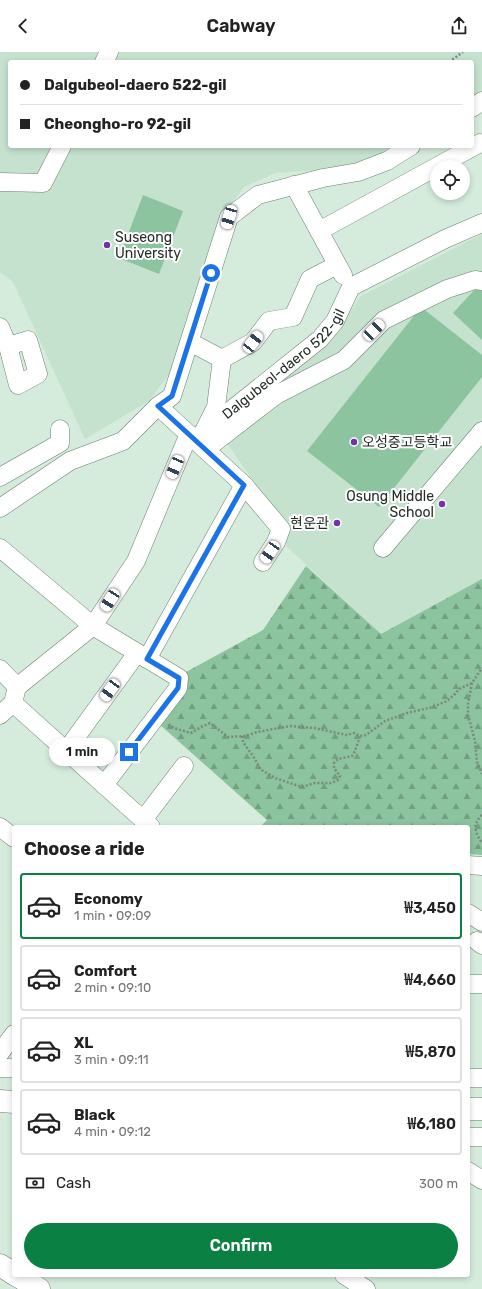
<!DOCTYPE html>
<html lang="en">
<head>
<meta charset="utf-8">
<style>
	body { margin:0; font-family:Rubik,"Noto Sans KR",sans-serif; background:#f2f2f2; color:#222; height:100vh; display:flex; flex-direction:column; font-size:15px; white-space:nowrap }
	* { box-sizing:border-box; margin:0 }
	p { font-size:13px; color:#767676 }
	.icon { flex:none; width:22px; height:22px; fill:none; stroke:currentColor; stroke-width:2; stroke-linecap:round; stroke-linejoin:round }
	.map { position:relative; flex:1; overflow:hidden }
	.side { position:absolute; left:12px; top:773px; width:458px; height:452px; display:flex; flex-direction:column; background:#fff; border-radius:4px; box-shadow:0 2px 6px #0003 }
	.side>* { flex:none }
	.guide { position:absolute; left:8px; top:8px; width:466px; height:88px; border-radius:4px; box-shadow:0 2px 6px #0003; display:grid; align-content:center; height:88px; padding:0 12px; background:#fff }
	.controls { position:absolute; left:430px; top:108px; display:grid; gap:8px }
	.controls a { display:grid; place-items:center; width:40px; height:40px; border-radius:50%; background:#fff; box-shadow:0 2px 6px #0003; font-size:20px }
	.end { position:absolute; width:18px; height:18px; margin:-9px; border:5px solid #1a73e8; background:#fff; box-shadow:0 0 0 2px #fff }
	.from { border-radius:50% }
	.bubble { position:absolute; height:28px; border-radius:14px; background:#fff; box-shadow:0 2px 6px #0003; font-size:13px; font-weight:600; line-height:28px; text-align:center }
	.car { position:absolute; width:12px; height:24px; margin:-12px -6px; border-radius:5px; box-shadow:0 0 3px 1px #0007; background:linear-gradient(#fff 24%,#345 0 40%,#fff 0 76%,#345 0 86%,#fff 0) }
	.guide b { display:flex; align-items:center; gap:14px; height:38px; font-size:15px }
	.guide b+b { border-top:1px solid #e0e0e0 }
	.guide i { width:10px; height:10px; background:#222 }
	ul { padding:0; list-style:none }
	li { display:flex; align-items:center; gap:12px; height:66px; margin:0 8px 6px; padding:0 4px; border:2px solid #e0e0e0; border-radius:4px }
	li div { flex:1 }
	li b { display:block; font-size:15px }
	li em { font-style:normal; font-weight:600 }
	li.current { border-color:#0b8043 }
	li>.icon { width:36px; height:36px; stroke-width:1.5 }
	h2 { padding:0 12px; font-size:18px; line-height:48px }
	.pay { display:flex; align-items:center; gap:10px; height:44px; padding:0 12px; font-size:15px }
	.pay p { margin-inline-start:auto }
	.primary-button { display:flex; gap:8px; margin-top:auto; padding:8px 12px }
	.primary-button a { flex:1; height:46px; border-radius:24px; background:#0b8043; color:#fff; font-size:16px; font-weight:600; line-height:46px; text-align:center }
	header { display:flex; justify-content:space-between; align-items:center; height:52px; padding:0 12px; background:#fff; font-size:18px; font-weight:600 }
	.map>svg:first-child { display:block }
</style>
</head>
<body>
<header><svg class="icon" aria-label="back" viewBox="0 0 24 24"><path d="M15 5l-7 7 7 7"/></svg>Cabway<svg class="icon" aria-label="share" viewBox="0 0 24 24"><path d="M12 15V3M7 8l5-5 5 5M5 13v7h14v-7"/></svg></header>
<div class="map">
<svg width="482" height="1237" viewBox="0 0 482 1237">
	<defs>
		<pattern id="forest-firs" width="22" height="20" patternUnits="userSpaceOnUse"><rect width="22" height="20" fill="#8bc49e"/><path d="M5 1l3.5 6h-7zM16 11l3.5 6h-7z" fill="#71a081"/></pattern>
	</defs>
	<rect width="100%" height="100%" fill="#d5ecdc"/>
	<!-- built -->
	<g fill="#c5e2ce">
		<polygon points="0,0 482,0 482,40 472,47 472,10 10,10 10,94 399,94 383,104 334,117 275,121 244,135 222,165 176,313 149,349 85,387 13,230 0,220"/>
		<polygon points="482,182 482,527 381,582 286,494 286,476 217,377 342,272 361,244"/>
	</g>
	<!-- forest -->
	<polygon fill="url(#forest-firs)" points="306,514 381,582 482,527 482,803 468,802 468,775 260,775 267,768 158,671 180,641 186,620 263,578"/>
	<!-- pitch -->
	<g fill="#8bc49e">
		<polygon points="143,143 183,159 159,222 119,206"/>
		<polygon points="477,235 482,239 482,288 453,261"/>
		<polygon points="421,255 482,303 482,325 379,455 307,399"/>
	</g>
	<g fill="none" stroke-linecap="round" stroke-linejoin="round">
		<!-- minor casing -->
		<g stroke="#6c8172" stroke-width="19">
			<g id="minor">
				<polyline points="104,10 109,0"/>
				<polyline points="472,56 482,49"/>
				<polyline points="0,130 43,131 62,94"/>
				<polyline points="294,133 343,223"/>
				<polyline points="319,179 480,91"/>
				<polyline points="0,275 8,294 18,333 38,322 28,288 8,294"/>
				<polyline points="190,290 222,307"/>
				<polyline points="158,354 172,344 229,165 258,143 323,126 358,120 387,109 411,94"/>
				<polyline points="205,377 216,355 222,307 253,290 269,269 293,265 310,227 337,213"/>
				<polyline points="206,397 276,343 344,308 384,268 447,237 475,228 482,229"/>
				<polyline points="0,425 60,391 60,377"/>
				<polyline points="0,456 70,409 123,389 158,354 244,433 281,477 276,490 263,510"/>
				<polyline points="0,496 93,574 179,626 178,636 104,733"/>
				<polyline points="383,496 482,379"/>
				<polyline points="147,607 244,433"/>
				<polyline points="0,617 17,635"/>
				<polyline points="13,651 151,775"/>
				<path id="s1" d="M 0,663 L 13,651 L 17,635 L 93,574 L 136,509 L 186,389 L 200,383 L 320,287 L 335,269 L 351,235 L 445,187 L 482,171"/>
				<polyline points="66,699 137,601"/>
				<polyline points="143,768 184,714"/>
				<polyline points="0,775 14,786"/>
				<polyline points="468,813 482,814"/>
				<polyline points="468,861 482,870"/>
				<polyline points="477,889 482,893"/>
				<polyline points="468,932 482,932"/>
				<polyline points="0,1001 14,982"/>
				<polyline points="0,1016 14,1016"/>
				<polyline points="468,1026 482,1026"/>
				<polyline points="468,1085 482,1085"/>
				<polyline points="468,1119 482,1128"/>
				<polyline points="344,1223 366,1237"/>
			</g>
		</g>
		<!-- major casing -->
		<g stroke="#6c8172" stroke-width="23">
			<g id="major">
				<polyline points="0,1049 14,1050"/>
				<polyline points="468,1057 482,1057"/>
				<polyline points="0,1213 14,1222"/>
				<polyline points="16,1223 39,1237"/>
			</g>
		</g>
		<!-- path -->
		<g stroke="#7a897e" stroke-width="2.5" stroke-dasharray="2 2" stroke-linecap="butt">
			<polyline points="449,10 463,0"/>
			<polyline points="472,631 468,652 468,663 475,689 477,710 482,722"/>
			<polyline points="168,673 177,677 191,681 201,675 210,671 228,685 246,684 257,680 290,674 314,676 347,683 354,681 360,684 366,683 385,669 407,661 433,655 447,649 455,642 459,637 472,631 482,616"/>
			<polyline points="242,684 243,690 255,707 260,717 275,726 302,735 315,731 331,731 338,728 340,724 334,716 334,711 338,707 352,704 355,699 360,684"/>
			<path d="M 482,763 C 472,772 475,781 482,791"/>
		</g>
		<!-- minor -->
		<use href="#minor" stroke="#fff" stroke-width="18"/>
		<!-- major -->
		<use href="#major" stroke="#fff" stroke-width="22"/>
	</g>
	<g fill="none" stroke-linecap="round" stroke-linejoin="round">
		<!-- route -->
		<polyline stroke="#1a73e8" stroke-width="5" points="129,700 178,636 179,626 147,607 244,433 158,354 172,344 211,221"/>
	</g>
	<!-- markers -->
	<g fill="#7233a9" stroke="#fff" stroke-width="1.5">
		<circle cx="107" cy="193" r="4"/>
		<circle cx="354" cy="390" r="4"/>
		<circle cx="442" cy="452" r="4"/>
		<circle cx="337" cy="471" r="4"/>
	</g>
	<g text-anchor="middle" stroke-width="4" stroke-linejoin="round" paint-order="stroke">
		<!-- poi labels -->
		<g font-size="14" fill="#252d27" stroke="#fff" text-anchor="start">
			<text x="115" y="190">Suseong<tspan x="115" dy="16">University</tspan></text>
			<text x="362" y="395">오성중고등학교</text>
			<text x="434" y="449" text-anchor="end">Osung Middle<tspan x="434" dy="16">School</tspan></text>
			<text x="329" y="476" text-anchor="end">현운관</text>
		</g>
		<!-- street labels -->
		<g font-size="14" fill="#252d27" stroke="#fff">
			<text dy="5" stroke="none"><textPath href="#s1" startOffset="465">Dalgubeol-daero 522-gil</textPath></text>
		</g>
	</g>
</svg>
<div class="controls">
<a><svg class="icon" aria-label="locate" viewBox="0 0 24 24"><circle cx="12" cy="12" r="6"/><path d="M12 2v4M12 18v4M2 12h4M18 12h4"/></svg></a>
</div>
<i class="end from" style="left:211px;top:221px"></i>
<i class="end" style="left:129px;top:700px"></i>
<div class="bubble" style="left:49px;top:686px;width:66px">1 min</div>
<i class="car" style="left:229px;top:165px;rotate:197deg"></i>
<i class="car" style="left:374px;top:278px;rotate:45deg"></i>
<i class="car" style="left:253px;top:290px;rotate:38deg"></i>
<i class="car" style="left:175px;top:415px;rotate:203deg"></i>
<i class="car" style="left:270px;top:500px;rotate:214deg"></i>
<i class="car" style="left:110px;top:548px;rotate:213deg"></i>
<i class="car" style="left:110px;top:638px;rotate:216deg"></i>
<div class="guide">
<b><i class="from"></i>Dalgubeol-daero 522-gil</b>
<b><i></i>Cheongho-ro 92-gil</b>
</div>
<section class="side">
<h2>Choose a ride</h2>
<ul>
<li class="current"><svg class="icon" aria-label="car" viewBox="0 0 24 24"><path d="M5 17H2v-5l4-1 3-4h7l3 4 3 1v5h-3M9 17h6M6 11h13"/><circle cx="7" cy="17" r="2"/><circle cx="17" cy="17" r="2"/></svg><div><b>Economy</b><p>1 min · 09:09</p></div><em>₩3,450</em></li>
<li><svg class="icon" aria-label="car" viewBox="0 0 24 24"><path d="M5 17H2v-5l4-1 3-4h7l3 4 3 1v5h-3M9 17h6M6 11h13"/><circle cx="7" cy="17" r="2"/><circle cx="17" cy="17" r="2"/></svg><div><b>Comfort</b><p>2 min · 09:10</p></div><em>₩4,660</em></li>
<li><svg class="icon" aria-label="car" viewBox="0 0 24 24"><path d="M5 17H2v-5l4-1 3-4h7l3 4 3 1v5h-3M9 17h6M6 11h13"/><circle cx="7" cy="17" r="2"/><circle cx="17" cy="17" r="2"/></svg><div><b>XL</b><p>3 min · 09:11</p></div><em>₩5,870</em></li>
<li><svg class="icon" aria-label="car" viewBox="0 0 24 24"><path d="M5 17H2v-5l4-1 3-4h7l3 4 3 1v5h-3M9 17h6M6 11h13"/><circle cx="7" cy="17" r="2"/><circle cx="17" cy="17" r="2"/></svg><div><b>Black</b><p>4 min · 09:12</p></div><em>₩6,180</em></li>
</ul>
<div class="pay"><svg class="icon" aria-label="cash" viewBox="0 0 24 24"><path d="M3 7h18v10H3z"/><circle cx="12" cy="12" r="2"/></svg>Cash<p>300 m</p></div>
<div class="primary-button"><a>Confirm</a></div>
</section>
</div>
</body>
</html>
